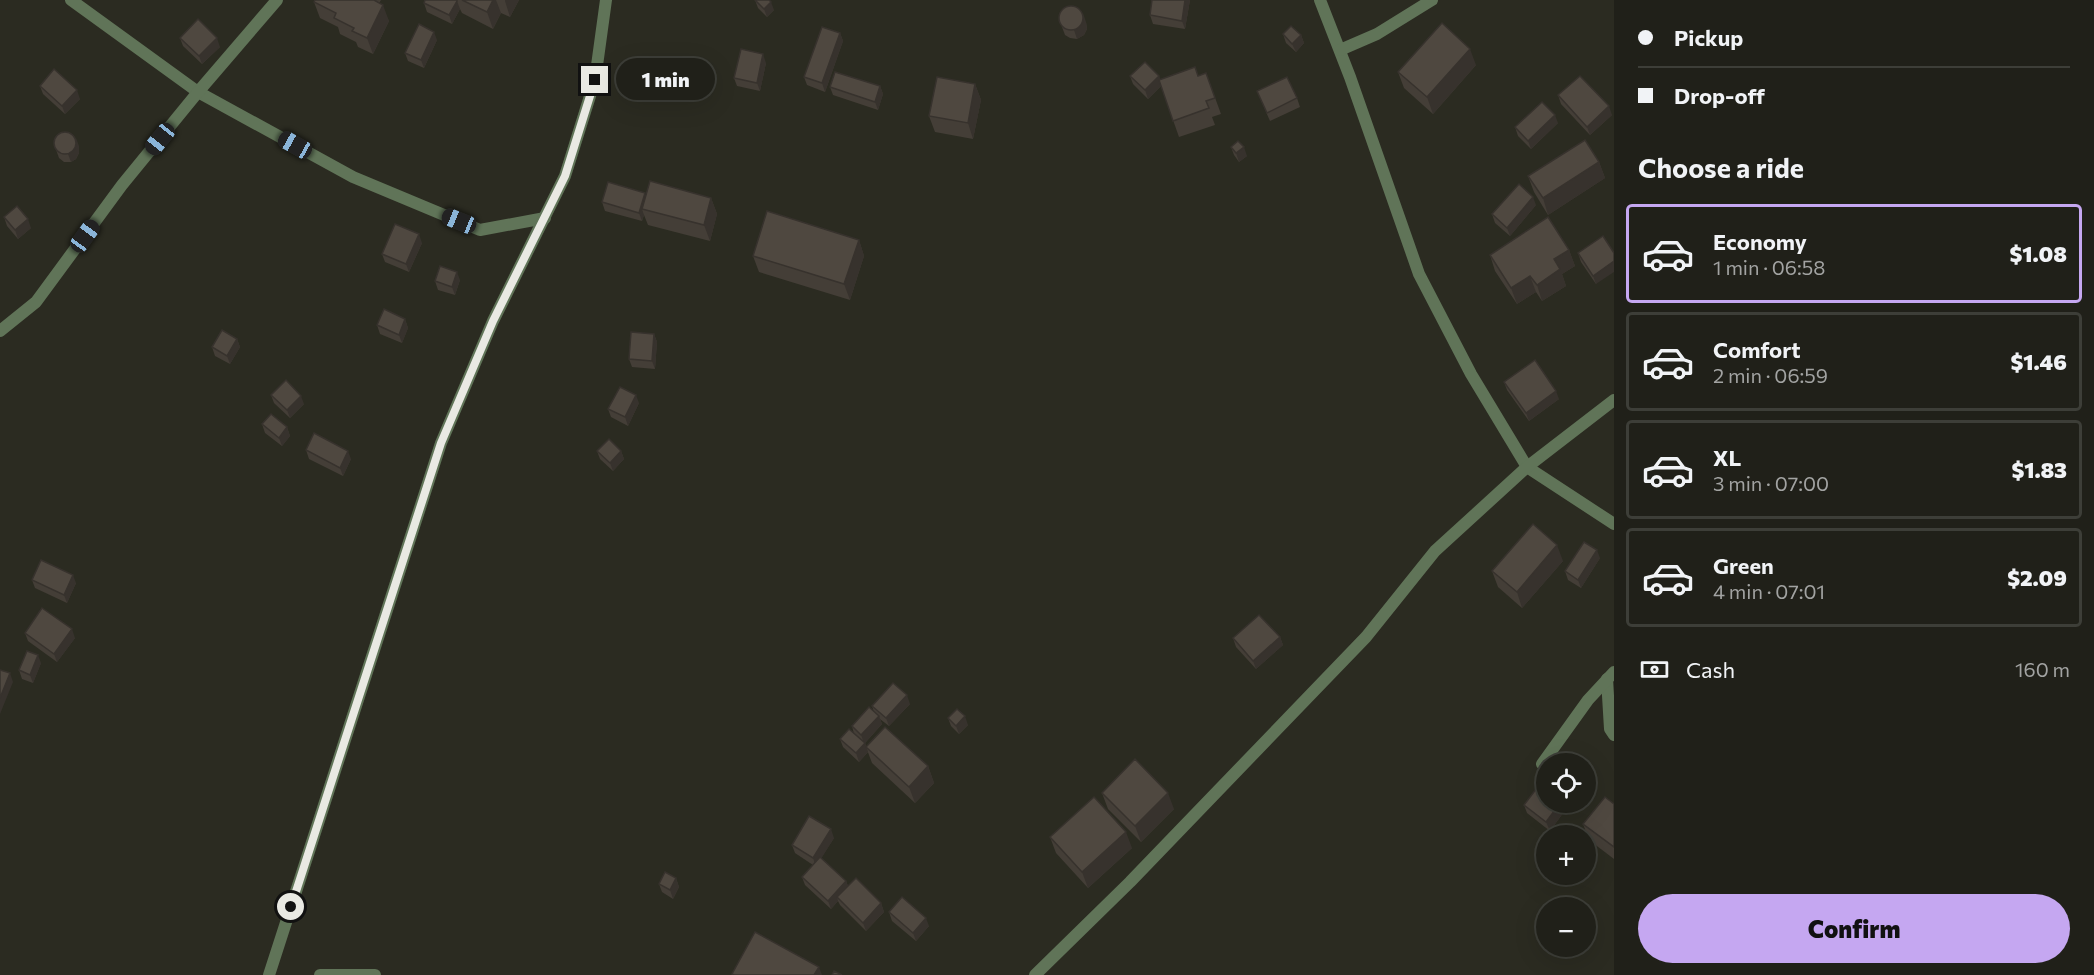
<!DOCTYPE html>
<html lang="en">
<head>
<meta charset="utf-8">
<style>
	body { margin:0; font-family:Commissioner,sans-serif; background:#2d2d26; color:#f1f3f6; height:100vh; display:flex; flex-direction:column; font-size:22px; white-space:nowrap }
	* { box-sizing:border-box; margin:0 }
	p { font-size:20px; color:#a2a3a2 }
	.icon { flex:none; width:33px; height:33px; fill:none; stroke:currentColor; stroke-width:2; stroke-linecap:round; stroke-linejoin:round }
	.map { position:relative; flex:1; overflow:hidden }
	.side { display:flex; flex-direction:column; background:#202019; width:480px }
	.side>* { flex:none }
	.banner { display:grid; align-content:center; height:132px; padding:0 24px; background:#202019 }
	.tools { position:absolute; left:1536px; top:753px; display:grid; gap:12px }
	.tools a { display:grid; place-items:center; width:60px; height:60px; border-radius:50%; background:#202019; box-shadow:0 6px 24px #0002,0 0 0 2px #3d3e38; font-size:30px }
	.end { position:absolute; width:27px; height:27px; margin:-14px; border:8px solid #e9e9e3; background:#111; box-shadow:0 0 0 3px #111 }
	.from { border-radius:50% }
	.bubble { position:absolute; height:42px; border-radius:21px; background:#202019; box-shadow:0 6px 24px #0002,0 0 0 2px #3d3e38; font-size:20px; font-weight:800; line-height:42px; text-align:center }
	.car { position:absolute; width:18px; height:36px; margin:-18px -9px; border-radius:8px; box-shadow:0 0 4px 2px #0007; background:linear-gradient(#222 24%,#8ab4d8 0 40%,#222 0 76%,#8ab4d8 0 86%,#222 0) }
	.banner b { display:flex; align-items:center; gap:21px; height:57px; font-size:22px }
	.banner b+b { border-top:2px solid #3d3e38 }
	.banner i { width:15px; height:15px; background:#f1f3f6 }
	ul { padding:0; list-style:none }
	li { display:flex; align-items:center; gap:18px; height:99px; margin:0 12px 9px; padding:0 12px; border:3px solid #3d3e38; border-radius:6px }
	li div { flex:1 }
	li b { display:block; font-size:22px }
	li em { font-style:normal; font-weight:800 }
	li.selected { border-color:#c5a7f1 }
	li>.icon { width:54px; height:54px; stroke-width:1.5 }
	h2 { padding:0 24px; font-size:27px; line-height:72px }
	.pay { display:flex; align-items:center; gap:15px; height:66px; padding:0 24px; font-size:22px }
	.pay p { margin-inline-start:auto }
	.action { display:flex; gap:12px; margin-top:auto; padding:12px 24px }
	.action a { flex:1; height:69px; border-radius:36px; background:#c5a7f1; color:#111; font-size:24px; font-weight:800; line-height:69px; text-align:center }
	main { display:flex; flex:1; min-height:0 }
	.map>svg:first-child { display:block }
</style>
</head>
<body>
<main>
<div class="map">
<svg width="1614" height="975" viewBox="0 0 1614 975">
	<rect width="100%" height="100%" fill="#2b2b21"/>
	<g fill="none" stroke-linecap="round" stroke-linejoin="round">
		<!-- minor -->
		<g stroke="#607458" stroke-width="12">
			<polyline points="71,0 198,92 353,177 480,230 545,218"/>
			<polyline points="1320,0 1350,77 1419,274 1471,374 1527,467 1614,524"/>
			<polyline points="1340,50 1377,34 1432,0"/>
			<polyline points="0,331 36,302 122,185 198,92 277,0"/>
			<polyline points="1607,679 1610,729 1614,735"/>
			<polyline points="1542,764 1588,700 1614,672"/>
			<polyline points="269,975 441,443 493,321 565,176 595,80 606,0"/>
			<polyline points="320,975 375,975"/>
			<polyline points="1035,975 1130,882 1366,637 1435,551 1527,467 1614,400"/>
		</g>
	</g>
	<!-- wall -->
	<g fill="#443e37">
		<polygon points="381,0 379,3 389,21 373,54 358,47 356,42 340,34 338,27 320,18 314,2"/>
		<polygon points="425,0 519,0 510,17 501,13 493,29 462,13 460,9 452,24 427,12 424,3"/>
		<polygon points="755,0 774,10 767,17 758,8"/>
		<polygon points="1152,0 1190,0 1185,29 1153,24 1150,15"/>
		<polygon points="1059,19 1086,22 1087,29 1084,35 1077,39 1070,38 1065,35"/>
		<polygon points="840,33 843,41 825,92 807,85 804,77"/>
		<polygon points="1283,34 1301,35 1304,43 1296,52 1286,43"/>
		<polygon points="180,38 220,47 202,64 183,46"/>
		<polygon points="437,40 424,68 408,61 405,53"/>
		<polygon points="766,63 760,91 737,86 734,78"/>
		<polygon points="1476,65 1433,114 1404,88 1398,72"/>
		<polygon points="1206,73 1221,114 1212,117 1215,125 1179,137 1161,86 1148,99 1133,84 1130,76 1159,76 1160,80 1198,76"/>
		<polygon points="975,84 981,100 973,139 935,132 929,116"/>
		<polygon points="40,86 80,99 65,114 43,94"/>
		<polygon points="880,86 883,94 878,110 833,95 830,87"/>
		<polygon points="1257,91 1297,98 1300,107 1270,121"/>
		<polygon points="1558,95 1612,115 1590,135 1561,104"/>
		<polygon points="1558,123 1531,149 1518,136 1515,127"/>
		<polygon points="54,144 79,146 79,153 76,159 71,162 64,162 59,158"/>
		<polygon points="1231,147 1247,156 1239,162 1234,155"/>
		<polygon points="1599,162 1605,178 1548,215 1534,192 1528,176"/>
		<polygon points="646,195 711,198 717,214 710,241 648,225 644,215 642,221 605,211 602,202"/>
		<polygon points="1536,205 1510,236 1495,223 1492,214"/>
		<polygon points="4,217 31,228 18,239 7,226"/>
		<polygon points="859,240 864,256 850,300 759,272 753,256"/>
		<polygon points="422,243 409,272 385,262 382,254"/>
		<polygon points="1569,250 1575,266 1562,274 1566,286 1542,301 1536,292 1517,304 1495,271 1490,255"/>
		<polygon points="1578,253 1614,253 1596,284 1581,262"/>
		<polygon points="460,280 455,295 438,290 435,281"/>
		<polygon points="405,319 408,328 402,343 380,334 377,325"/>
		<polygon points="654,334 657,342 655,369 632,367 629,359"/>
		<polygon points="237,339 240,347 230,364 215,356 212,347"/>
		<polygon points="1504,382 1559,399 1529,421 1507,390"/>
		<polygon points="271,395 304,404 290,418 274,403"/>
		<polygon points="639,403 628,426 611,417 608,409"/>
		<polygon points="262,424 287,427 290,436 282,446 265,433"/>
		<polygon points="306,450 351,459 343,476 309,459"/>
		<polygon points="597,451 621,451 624,459 613,471 600,459"/>
		<polygon points="1600,558 1581,588 1568,580 1565,571"/>
		<polygon points="1563,561 1522,608 1498,587 1492,571"/>
		<polygon points="32,580 76,583 67,603 35,588"/>
		<polygon points="25,633 75,638 57,662 28,641"/>
		<polygon points="1280,637 1283,645 1256,669 1236,647 1233,638"/>
		<polygon points="41,663 33,683 22,679 19,670"/>
		<polygon points="910,704 889,726 880,719 882,724 865,743 868,752 859,762 843,747 840,739 854,734 852,726 874,712 872,706"/>
		<polygon points="948,718 968,725 959,734 951,726"/>
		<polygon points="866,747 928,766 934,783 915,803 872,763"/>
		<polygon points="1102,793 1174,809 1141,842 1108,809"/>
		<polygon points="1546,802 1571,802 1550,831 1527,813 1524,805"/>
		<polygon points="1614,804 1614,859 1589,840 1583,824"/>
		<polygon points="1050,837 1132,848 1088,888 1056,853"/>
		<polygon points="834,838 821,858 846,881 848,886 881,903 884,912 866,931 840,905 838,901 831,909 805,885 802,877 813,865 795,853 792,845"/>
		<polygon points="676,878 679,887 673,899 662,892 659,884"/>
		<polygon points="889,912 929,926 916,941 892,921"/>
	</g>
	<!-- shaded-wall -->
	<g fill="#37322d">
		<polygon points="493,0 496,0 501,13 493,29 487,12"/>
		<polygon points="505,0 519,0 510,17 505,1"/>
		<polygon points="1185,0 1190,0 1185,29 1182,21"/>
		<polygon points="457,1 460,9 452,24 449,15"/>
		<polygon points="771,2 774,10 767,17 764,9"/>
		<polygon points="383,5 389,21 373,54 367,38"/>
		<polygon points="1083,13 1086,22 1087,29 1084,35 1077,39 1074,30"/>
		<polygon points="434,32 437,40 424,68 421,60"/>
		<polygon points="840,33 843,41 825,92 822,83"/>
		<polygon points="1301,35 1304,43 1296,52 1292,44"/>
		<polygon points="217,38 220,47 202,64 199,56"/>
		<polygon points="1470,49 1476,65 1433,114 1427,97"/>
		<polygon points="763,54 766,63 760,91 757,83"/>
		<polygon points="1159,76 1162,85 1148,99 1145,90"/>
		<polygon points="975,84 981,100 973,139 968,123"/>
		<polygon points="880,86 883,94 878,110 875,102"/>
		<polygon points="77,90 80,99 65,114 62,106"/>
		<polygon points="1609,106 1612,115 1590,135 1587,127"/>
		<polygon points="1555,115 1558,123 1531,149 1528,141"/>
		<polygon points="76,138 79,146 79,153 76,159 71,162 68,154"/>
		<polygon points="1244,147 1247,156 1239,162 1236,153"/>
		<polygon points="1599,162 1605,178 1548,215 1543,198"/>
		<polygon points="645,193 648,201 642,209 644,215 642,221 639,213"/>
		<polygon points="1533,197 1536,205 1510,236 1507,228"/>
		<polygon points="711,198 717,214 710,241 704,225"/>
		<polygon points="28,219 31,228 18,239 15,230"/>
		<polygon points="419,234 422,243 409,272 406,264"/>
		<polygon points="859,240 864,256 850,300 844,284"/>
		<polygon points="1569,250 1575,266 1562,274 1566,286 1542,301 1537,285 1554,259"/>
		<polygon points="1614,261 1614,272 1596,284 1593,276"/>
		<polygon points="457,272 460,280 455,295 452,287"/>
		<polygon points="1530,276 1536,292 1517,304 1511,288"/>
		<polygon points="405,319 408,328 402,343 399,335"/>
		<polygon points="654,334 657,342 655,369 652,361"/>
		<polygon points="237,339 240,347 230,364 227,356"/>
		<polygon points="1556,391 1559,399 1529,421 1526,413"/>
		<polygon points="636,395 639,403 628,426 625,417"/>
		<polygon points="301,396 304,404 290,418 287,410"/>
		<polygon points="287,427 290,436 282,446 279,438"/>
		<polygon points="348,451 351,459 343,476 340,468"/>
		<polygon points="621,451 624,459 613,471 610,463"/>
		<polygon points="1557,545 1563,561 1522,608 1517,592"/>
		<polygon points="1597,550 1600,558 1581,588 1578,580"/>
		<polygon points="73,575 76,583 67,603 64,595"/>
		<polygon points="72,629 75,638 57,662 54,654"/>
		<polygon points="1280,637 1283,645 1256,669 1253,661"/>
		<polygon points="38,655 41,663 33,683 30,675"/>
		<polygon points="10,673 13,682 0,714 0,698"/>
		<polygon points="907,695 910,704 889,726 886,718"/>
		<polygon points="879,716 882,724 865,743 868,752 859,762 856,753 864,743 861,735"/>
		<polygon points="965,716 968,725 959,734 956,726"/>
		<polygon points="928,766 934,783 915,803 909,787"/>
		<polygon points="1168,793 1174,809 1141,842 1135,826"/>
		<polygon points="1561,802 1571,802 1550,831 1546,822"/>
		<polygon points="831,829 834,838 816,867 813,858"/>
		<polygon points="1126,832 1132,848 1088,888 1082,872"/>
		<polygon points="676,878 679,887 673,899 670,890"/>
		<polygon points="846,881 849,889 837,897 838,901 831,909 828,901"/>
		<polygon points="881,903 884,912 866,931 863,923"/>
		<polygon points="926,918 929,926 916,941 913,933"/>
		<polygon points="819,967 822,975 814,975"/>
	</g>
	<!-- building -->
	<g fill="#4f4840" stroke="#37322d" stroke-width="1.5">
		<polygon points="315,0 374,0 383,5 367,38 352,31 354,28 334,18 336,13 314,2"/>
		<polygon points="425,0 457,0 457,1 449,15 424,3"/>
		<polygon points="462,0 493,0 487,12"/>
		<polygon points="755,0 769,0 771,2 764,9"/>
		<polygon points="1152,0 1185,0 1182,21 1150,15"/>
		<circle cx="1071" cy="18" r="12"/>
		<polygon points="198,19 217,38 199,56 180,38"/>
		<polygon points="1442,23 1470,49 1427,97 1398,72"/>
		<polygon points="419,24 434,32 421,60 405,53"/>
		<polygon points="1291,26 1301,35 1292,44 1283,34"/>
		<polygon points="822,27 840,33 822,83 804,77"/>
		<polygon points="741,49 763,54 757,83 734,78"/>
		<polygon points="1145,62 1159,76 1145,90 1130,76"/>
		<polygon points="1195,67 1198,76 1206,73 1215,98 1206,101 1209,108 1173,121 1159,80"/>
		<polygon points="54,69 77,90 62,106 40,86"/>
		<polygon points="835,72 880,86 875,102 830,87"/>
		<polygon points="1580,76 1609,106 1587,127 1558,95"/>
		<polygon points="937,77 975,84 968,123 929,116"/>
		<polygon points="1287,77 1297,98 1267,113 1257,91"/>
		<polygon points="1542,102 1555,115 1528,141 1515,127"/>
		<circle cx="65" cy="143" r="11"/>
		<polygon points="1585,140 1599,162 1543,198 1528,176"/>
		<polygon points="1238,141 1244,147 1236,153 1231,147"/>
		<polygon points="650,181 711,198 704,225 642,209"/>
		<polygon points="608,182 645,193 639,213 602,202"/>
		<polygon points="1519,184 1533,197 1507,228 1492,214"/>
		<polygon points="17,206 28,219 15,230 4,217"/>
		<polygon points="767,211 859,240 844,284 753,256"/>
		<polygon points="1548,217 1569,250 1554,259 1560,269 1537,285 1530,276 1511,288 1490,255"/>
		<polygon points="395,224 419,234 406,264 382,254"/>
		<polygon points="1603,236 1614,253 1614,261 1593,276 1578,253"/>
		<polygon points="440,266 457,272 452,287 435,281"/>
		<polygon points="384,309 405,319 399,335 377,325"/>
		<polygon points="222,330 237,339 227,356 212,347"/>
		<polygon points="631,332 654,334 652,361 629,359"/>
		<polygon points="1535,360 1556,391 1526,413 1504,382"/>
		<polygon points="286,380 301,396 287,410 271,395"/>
		<polygon points="620,387 636,395 625,417 608,409"/>
		<polygon points="271,414 287,427 279,438 262,424"/>
		<polygon points="314,433 348,451 340,468 306,450"/>
		<polygon points="609,439 621,451 610,463 597,451"/>
		<polygon points="1533,524 1557,545 1517,592 1492,571"/>
		<polygon points="1584,542 1597,550 1578,580 1565,571"/>
		<polygon points="41,560 73,575 64,595 32,580"/>
		<polygon points="42,608 72,629 54,654 25,633"/>
		<polygon points="1259,615 1280,637 1253,661 1233,638"/>
		<polygon points="27,651 38,655 30,675 19,670"/>
		<polygon points="0,670 10,673 0,698"/>
		<polygon points="893,683 907,695 886,718 872,706"/>
		<polygon points="869,707 879,716 861,735 852,726"/>
		<polygon points="957,709 965,716 956,726 948,718"/>
		<polygon points="885,727 928,766 909,787 866,747"/>
		<polygon points="849,729 865,743 856,753 840,739"/>
		<polygon points="1135,759 1168,793 1135,826 1102,793"/>
		<polygon points="1546,776 1546,802 1561,802 1546,822 1524,805"/>
		<polygon points="1094,797 1126,832 1082,872 1050,837"/>
		<polygon points="1605,797 1614,804 1614,847 1583,824"/>
		<polygon points="809,816 831,829 813,858 792,845"/>
		<polygon points="820,857 846,881 828,901 802,877"/>
		<polygon points="665,872 676,878 670,890 659,884"/>
		<polygon points="856,878 881,903 863,923 837,897"/>
		<polygon points="902,897 926,918 913,933 889,912"/>
		<polygon points="755,932 819,967 814,975 734,975 732,974"/>
		<polygon points="834,971 842,975 832,975"/>
	</g>
	<g fill="none" stroke-linecap="round" stroke-linejoin="round">
		<!-- route -->
		<polyline stroke="#e9e9e3" stroke-width="8" points="291,907 441,443 493,321 565,176 595,80"/>
	</g>
</svg>
<div class="tools">
<a><svg class="icon" aria-label="locate" viewBox="0 0 24 24"><circle cx="12" cy="12" r="6"/><path d="M12 2v4M12 18v4M2 12h4M18 12h4"/></svg></a>
<a>+</a>
<a>−</a>
</div>
<i class="end from" style="left:291px;top:907px"></i>
<i class="end" style="left:595px;top:80px"></i>
<div class="bubble" style="left:616px;top:58px;width:99px">1 min</div>
<i class="car" style="left:160px;top:139px;rotate:219deg"></i>
<i class="car" style="left:295px;top:145px;rotate:299deg"></i>
<i class="car" style="left:459px;top:221px;rotate:292deg"></i>
<i class="car" style="left:85px;top:236px;rotate:36deg"></i>
</div>
<section class="side">
<div class="banner">
<b><i class="from"></i>Pickup</b>
<b><i></i>Drop-off</b>
</div>
<h2>Choose a ride</h2>
<ul>
<li class="selected"><svg class="icon" aria-label="car" viewBox="0 0 24 24"><path d="M5 17H2v-5l4-1 3-4h7l3 4 3 1v5h-3M9 17h6M6 11h13"/><circle cx="7" cy="17" r="2"/><circle cx="17" cy="17" r="2"/></svg><div><b>Economy</b><p>1 min · 06:58</p></div><em>$1.08</em></li>
<li><svg class="icon" aria-label="car" viewBox="0 0 24 24"><path d="M5 17H2v-5l4-1 3-4h7l3 4 3 1v5h-3M9 17h6M6 11h13"/><circle cx="7" cy="17" r="2"/><circle cx="17" cy="17" r="2"/></svg><div><b>Comfort</b><p>2 min · 06:59</p></div><em>$1.46</em></li>
<li><svg class="icon" aria-label="car" viewBox="0 0 24 24"><path d="M5 17H2v-5l4-1 3-4h7l3 4 3 1v5h-3M9 17h6M6 11h13"/><circle cx="7" cy="17" r="2"/><circle cx="17" cy="17" r="2"/></svg><div><b>XL</b><p>3 min · 07:00</p></div><em>$1.83</em></li>
<li><svg class="icon" aria-label="car" viewBox="0 0 24 24"><path d="M5 17H2v-5l4-1 3-4h7l3 4 3 1v5h-3M9 17h6M6 11h13"/><circle cx="7" cy="17" r="2"/><circle cx="17" cy="17" r="2"/></svg><div><b>Green</b><p>4 min · 07:01</p></div><em>$2.09</em></li>
</ul>
<div class="pay"><svg class="icon" aria-label="cash" viewBox="0 0 24 24"><path d="M3 7h18v10H3z"/><circle cx="12" cy="12" r="2"/></svg>Cash<p>160 m</p></div>
<div class="action"><a>Confirm</a></div>
</section>
</main>
</body>
</html>
